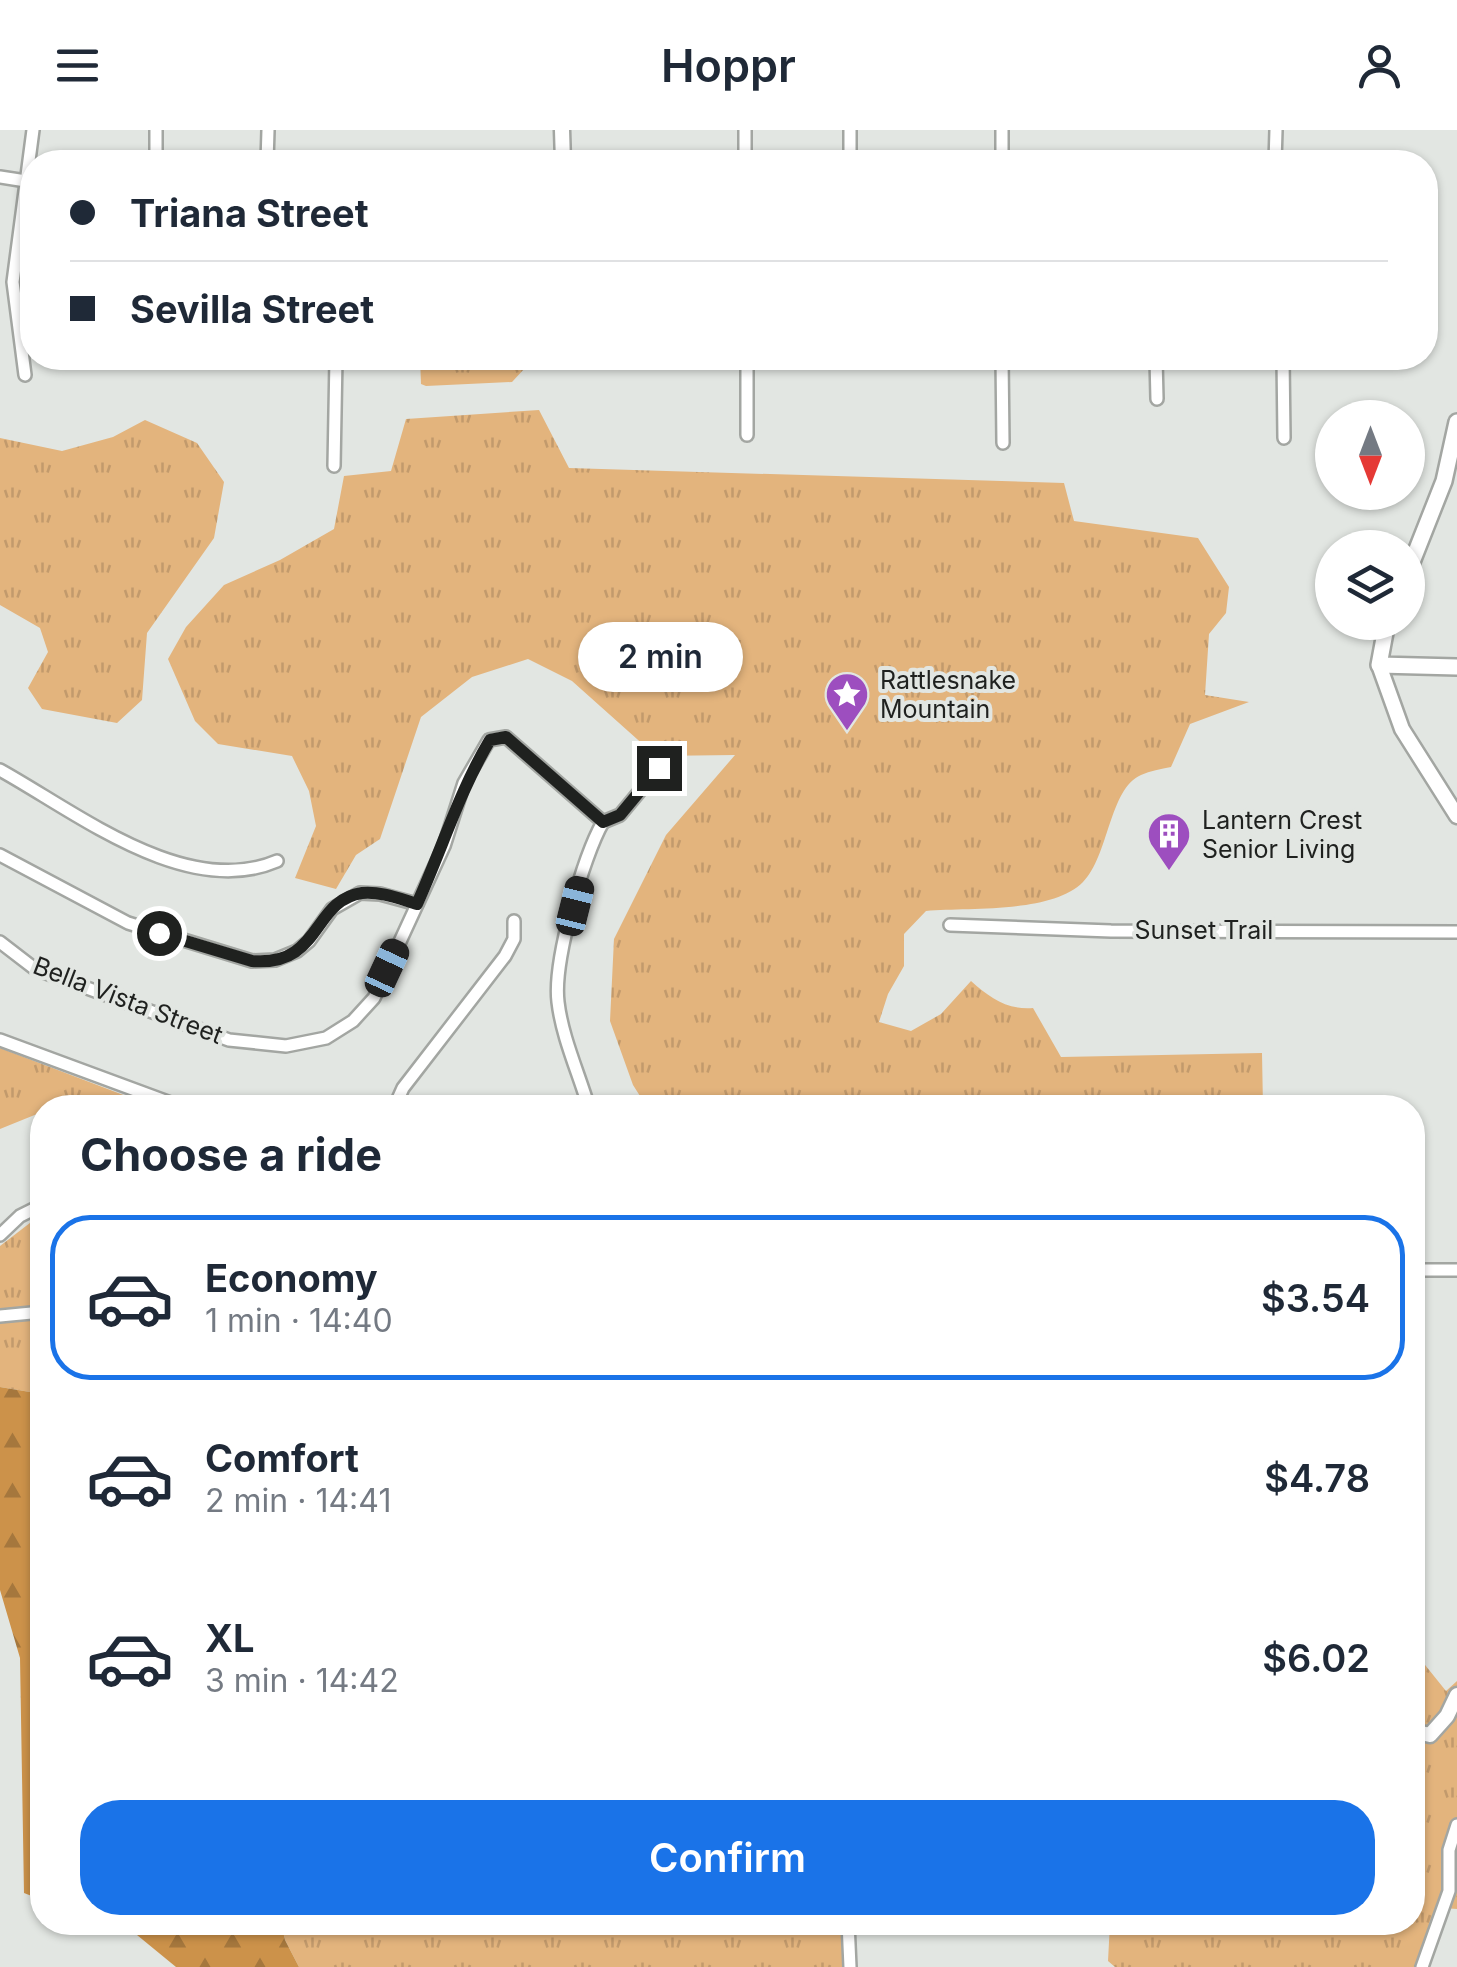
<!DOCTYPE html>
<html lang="en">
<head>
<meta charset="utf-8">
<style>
	body { margin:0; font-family:Inter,sans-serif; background:#f6f6f7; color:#1f2937; height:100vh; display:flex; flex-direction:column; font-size:38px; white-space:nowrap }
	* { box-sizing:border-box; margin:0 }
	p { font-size:32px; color:#747a83 }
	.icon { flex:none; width:55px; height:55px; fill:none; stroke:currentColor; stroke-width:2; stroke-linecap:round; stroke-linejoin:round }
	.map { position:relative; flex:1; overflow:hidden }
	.details { position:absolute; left:30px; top:965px; width:1395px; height:840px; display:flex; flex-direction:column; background:#fff; border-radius:40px; box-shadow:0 2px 8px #0004 }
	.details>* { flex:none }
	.guide { position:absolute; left:20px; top:20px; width:1418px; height:220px; border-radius:40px; box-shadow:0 2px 8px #0004; display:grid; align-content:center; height:220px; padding:0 50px; background:#fff }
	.needle { width:65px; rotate:180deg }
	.controls { position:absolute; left:1315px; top:270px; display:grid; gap:20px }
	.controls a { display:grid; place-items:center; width:110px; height:110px; border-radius:50%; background:#fff; box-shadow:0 2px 8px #0004; font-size:50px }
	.end { position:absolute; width:45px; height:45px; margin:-22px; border:12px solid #1f211f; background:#fff; box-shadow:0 0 0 5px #fff }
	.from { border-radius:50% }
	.bubble { position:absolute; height:70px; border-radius:35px; background:#fff; box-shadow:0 2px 8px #0004; font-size:32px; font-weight:600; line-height:70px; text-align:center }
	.car { position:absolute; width:30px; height:60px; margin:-30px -15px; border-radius:12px; box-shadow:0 0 8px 2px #0007; background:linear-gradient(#222 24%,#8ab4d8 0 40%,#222 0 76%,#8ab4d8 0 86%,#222 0) }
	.guide b { display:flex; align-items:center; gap:35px; height:95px; font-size:38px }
	.guide b+b { border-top:2px solid #e0e1e3 }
	.guide i { width:25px; height:25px; background:#1f2937 }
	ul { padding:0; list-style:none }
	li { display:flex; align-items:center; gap:30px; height:165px; margin:0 20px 15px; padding:0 30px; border:5px solid transparent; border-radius:40px }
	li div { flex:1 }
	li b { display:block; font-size:38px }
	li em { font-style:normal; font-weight:600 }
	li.on { border-color:#1a73e8 }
	li>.icon { width:90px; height:90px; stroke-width:1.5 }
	h2 { padding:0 50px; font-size:45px; line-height:120px }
	.cta { display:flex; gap:20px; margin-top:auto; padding:20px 50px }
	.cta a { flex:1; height:115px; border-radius:40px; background:#1a73e8; color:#fff; font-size:40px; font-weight:600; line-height:115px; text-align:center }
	header { display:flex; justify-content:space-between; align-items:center; height:130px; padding:0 50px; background:#fff; font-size:45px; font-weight:600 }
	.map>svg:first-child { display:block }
</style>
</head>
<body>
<header><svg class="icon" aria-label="menu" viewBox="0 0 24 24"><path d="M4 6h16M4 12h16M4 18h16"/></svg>Hoppr<svg class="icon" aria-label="person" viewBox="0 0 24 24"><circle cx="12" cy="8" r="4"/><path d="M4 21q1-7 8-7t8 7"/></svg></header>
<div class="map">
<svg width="1457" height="1837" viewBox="0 0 1457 1837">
	<defs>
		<pattern id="grass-tufts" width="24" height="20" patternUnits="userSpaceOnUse" patternTransform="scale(2.5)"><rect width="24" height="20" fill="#e3b47d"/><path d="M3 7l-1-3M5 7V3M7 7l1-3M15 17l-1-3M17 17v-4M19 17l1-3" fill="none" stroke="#c29a6c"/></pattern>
		<pattern id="forest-firs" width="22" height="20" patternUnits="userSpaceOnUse" patternTransform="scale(2.5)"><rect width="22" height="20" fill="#cc924a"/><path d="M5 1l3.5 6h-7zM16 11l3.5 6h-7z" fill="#a5773d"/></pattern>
	</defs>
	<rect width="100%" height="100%" fill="#e2e6e2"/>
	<!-- grass -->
	<g fill="url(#grass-tufts)">
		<polygon points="420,228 526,228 525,238 512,252 426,256 421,254"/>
		<path d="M 539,280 L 569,338 L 1064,353 L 1074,391 L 1198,408 L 1229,457 L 1226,483 L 1209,504 L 1205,565 L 1249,572 L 1190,594 L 1171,637 C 1161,639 1150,641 1141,645 C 1109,659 1109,726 1083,752 C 1051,784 969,777 926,781 L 904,804 L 904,836 L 888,864 L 879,892 L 911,901 L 941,884 L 971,851 C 990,868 1007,880 1033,878 L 1061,927 L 1262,923 L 1263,977 L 647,977 L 633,955 L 610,891 L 614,809 L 666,705 L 735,625 L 656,626 L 572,551 L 528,529 L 472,547 L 421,587 L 380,709 L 356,725 L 336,759 L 295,748 L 316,696 L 309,661 L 292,626 L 218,614 L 195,591 L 168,529 L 186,497 L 224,455 L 280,430 L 334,399 L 344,346 L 391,341 L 406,289 Z"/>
		<polygon points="145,290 197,313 224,352 214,408 147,503 142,570 117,593 42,579 28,558 48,522 40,498 0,475 0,308 62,321 113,307"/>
		<polygon points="0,918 155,977 42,978 42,985 37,984 0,999"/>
		<polygon points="39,1086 42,1086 42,1264 0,1257 0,1116"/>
		<polygon points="1413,1520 1446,1561 1457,1551 1457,1779 1443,1778 1422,1837 1115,1837 1108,1831 1110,1793 1412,1792"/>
		<polygon points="281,1793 851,1793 850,1837 299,1837 285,1810"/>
	</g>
	<!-- forest -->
	<g fill="url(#forest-firs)">
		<polygon points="0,1257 42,1264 42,1770 24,1763 20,1528 0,1460"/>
		<polygon points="104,1793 281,1793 285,1810 299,1837 176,1837 137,1805"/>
	</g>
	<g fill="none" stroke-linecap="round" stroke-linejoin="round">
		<!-- minor casing -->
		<g stroke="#a3a6a2" stroke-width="16">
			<g id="minor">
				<polyline points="156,0 156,32"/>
				<polyline points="745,0 745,32"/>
				<polyline points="850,0 850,32"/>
				<polyline points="267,32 268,0"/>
				<polyline points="1002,32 1002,0"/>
				<polyline points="1275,32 1276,0"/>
				<polyline points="0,47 26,51"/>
				<polyline points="1002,228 1003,313"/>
				<polyline points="1156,228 1157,269"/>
				<polyline points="1283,228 1284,308"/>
				<polyline points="25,245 13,152 33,0"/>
				<polyline points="747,305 747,228"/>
				<polyline points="334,336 336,228"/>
				<path d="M 0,640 C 76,682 186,770 277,731"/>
				<polyline points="603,692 620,685 659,638"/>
				<polyline points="0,725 128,793 252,831 275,830 297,821 309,811 332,779 360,763 380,764 417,774"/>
				<polyline points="950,795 1111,801 1457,802"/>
				<polyline points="0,812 35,839 229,910 286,916 326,908 353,891 374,868 444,716 464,653 489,610 506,607 603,692"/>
				<polyline points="0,910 184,978"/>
				<polyline points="394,978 403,958 505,826 514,809 514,791"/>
				<path d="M 589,978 C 579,944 562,907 558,872 C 553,832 583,727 603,692"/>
				<polyline points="0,1105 20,1086 42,1075"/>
				<polyline points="1412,1140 1457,1140"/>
				<polyline points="0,1186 42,1182"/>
				<polyline points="848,1792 850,1837"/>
				<polyline points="1422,1837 1449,1761 1449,1720 1457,1695"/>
			</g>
		</g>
		<!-- tertiary casing -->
		<g stroke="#a3a6a2" stroke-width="19">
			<g id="tertiary">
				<polyline points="562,0 563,32"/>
				<polyline points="564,228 564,230"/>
				<polyline points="1379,535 1402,599 1457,686"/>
				<polyline points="1412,1601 1430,1605 1447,1586 1457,1565"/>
			</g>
		</g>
		<!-- secondary casing -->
		<g stroke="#a3a6a2" stroke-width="20">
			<g id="secondary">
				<polyline points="1408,442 1444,351 1457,292"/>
				<polyline points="1387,492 1379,535 1457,537"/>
			</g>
		</g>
		<!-- minor -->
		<use href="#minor" stroke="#fff" stroke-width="11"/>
		<!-- tertiary -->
		<use href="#tertiary" stroke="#fff" stroke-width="14"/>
		<!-- secondary -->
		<use href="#secondary" stroke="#fff" stroke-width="15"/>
	</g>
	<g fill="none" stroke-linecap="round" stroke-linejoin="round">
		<!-- route -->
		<path stroke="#1f211f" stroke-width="12" d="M 159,803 L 252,831 C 322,837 312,770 362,763 C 380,761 400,769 417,774 C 442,719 459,662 490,610 L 506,607 L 603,692 L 620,685 L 659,638"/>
	</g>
	<!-- icons -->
	<defs>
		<g id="sight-pin" transform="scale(2.25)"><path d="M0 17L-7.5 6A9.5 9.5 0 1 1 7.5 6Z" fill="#9d4ebf" stroke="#e2e6e2"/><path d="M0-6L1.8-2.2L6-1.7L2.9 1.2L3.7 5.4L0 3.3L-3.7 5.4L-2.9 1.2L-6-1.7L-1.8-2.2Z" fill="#fff"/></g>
		<g id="building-pin" transform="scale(2.25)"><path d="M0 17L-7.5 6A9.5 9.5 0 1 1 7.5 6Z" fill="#9d4ebf" stroke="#e2e6e2"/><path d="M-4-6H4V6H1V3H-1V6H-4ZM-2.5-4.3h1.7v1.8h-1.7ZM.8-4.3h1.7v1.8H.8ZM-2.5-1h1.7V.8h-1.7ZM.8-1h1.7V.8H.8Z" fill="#fff"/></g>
	</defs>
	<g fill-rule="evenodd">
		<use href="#sight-pin" x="847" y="564"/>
		<use href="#building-pin" x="1169" y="704"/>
	</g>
	<g text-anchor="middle" stroke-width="8" stroke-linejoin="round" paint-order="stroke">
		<!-- poi labels -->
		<g font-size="25" fill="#1f211f" stroke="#e2e6e2" text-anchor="start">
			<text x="880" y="559">Rattlesnake<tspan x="880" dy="29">Mountain</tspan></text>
			<text x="1202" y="699">Lantern Crest<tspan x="1202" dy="29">Senior Living</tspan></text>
		</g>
		<!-- street labels -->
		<g font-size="25" fill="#1f211f" stroke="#e2e6e2">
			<text x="1204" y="809">Sunset Trail</text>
			<text transform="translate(128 870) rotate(21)" y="9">Bella Vista Street</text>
		</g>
	</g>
</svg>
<div class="controls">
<a><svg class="needle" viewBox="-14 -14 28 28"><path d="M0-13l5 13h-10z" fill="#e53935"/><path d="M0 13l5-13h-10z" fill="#747a83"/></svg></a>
<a><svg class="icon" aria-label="layers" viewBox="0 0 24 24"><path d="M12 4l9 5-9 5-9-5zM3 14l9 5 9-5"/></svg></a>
</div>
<i class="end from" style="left:159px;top:803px"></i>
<i class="end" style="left:659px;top:638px"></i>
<div class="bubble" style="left:578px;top:492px;width:165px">2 min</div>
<i class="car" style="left:575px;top:776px;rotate:14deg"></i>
<i class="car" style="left:387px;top:838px;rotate:25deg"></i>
<div class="guide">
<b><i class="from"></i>Triana Street</b>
<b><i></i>Sevilla Street</b>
</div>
<section class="details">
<h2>Choose a ride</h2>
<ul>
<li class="on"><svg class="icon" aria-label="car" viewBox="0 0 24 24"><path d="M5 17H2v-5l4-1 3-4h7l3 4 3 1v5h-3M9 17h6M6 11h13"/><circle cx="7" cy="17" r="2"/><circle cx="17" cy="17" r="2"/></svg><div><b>Economy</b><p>1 min · 14:40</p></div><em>$3.54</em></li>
<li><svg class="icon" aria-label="car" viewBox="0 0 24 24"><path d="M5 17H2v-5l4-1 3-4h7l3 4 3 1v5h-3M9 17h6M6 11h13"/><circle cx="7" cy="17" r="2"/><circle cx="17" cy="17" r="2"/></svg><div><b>Comfort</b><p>2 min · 14:41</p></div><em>$4.78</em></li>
<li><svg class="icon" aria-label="car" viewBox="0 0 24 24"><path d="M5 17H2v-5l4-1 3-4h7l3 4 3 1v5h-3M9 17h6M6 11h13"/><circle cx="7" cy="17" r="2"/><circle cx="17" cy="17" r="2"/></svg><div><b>XL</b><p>3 min · 14:42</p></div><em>$6.02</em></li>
</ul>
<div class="cta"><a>Confirm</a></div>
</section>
</div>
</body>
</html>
